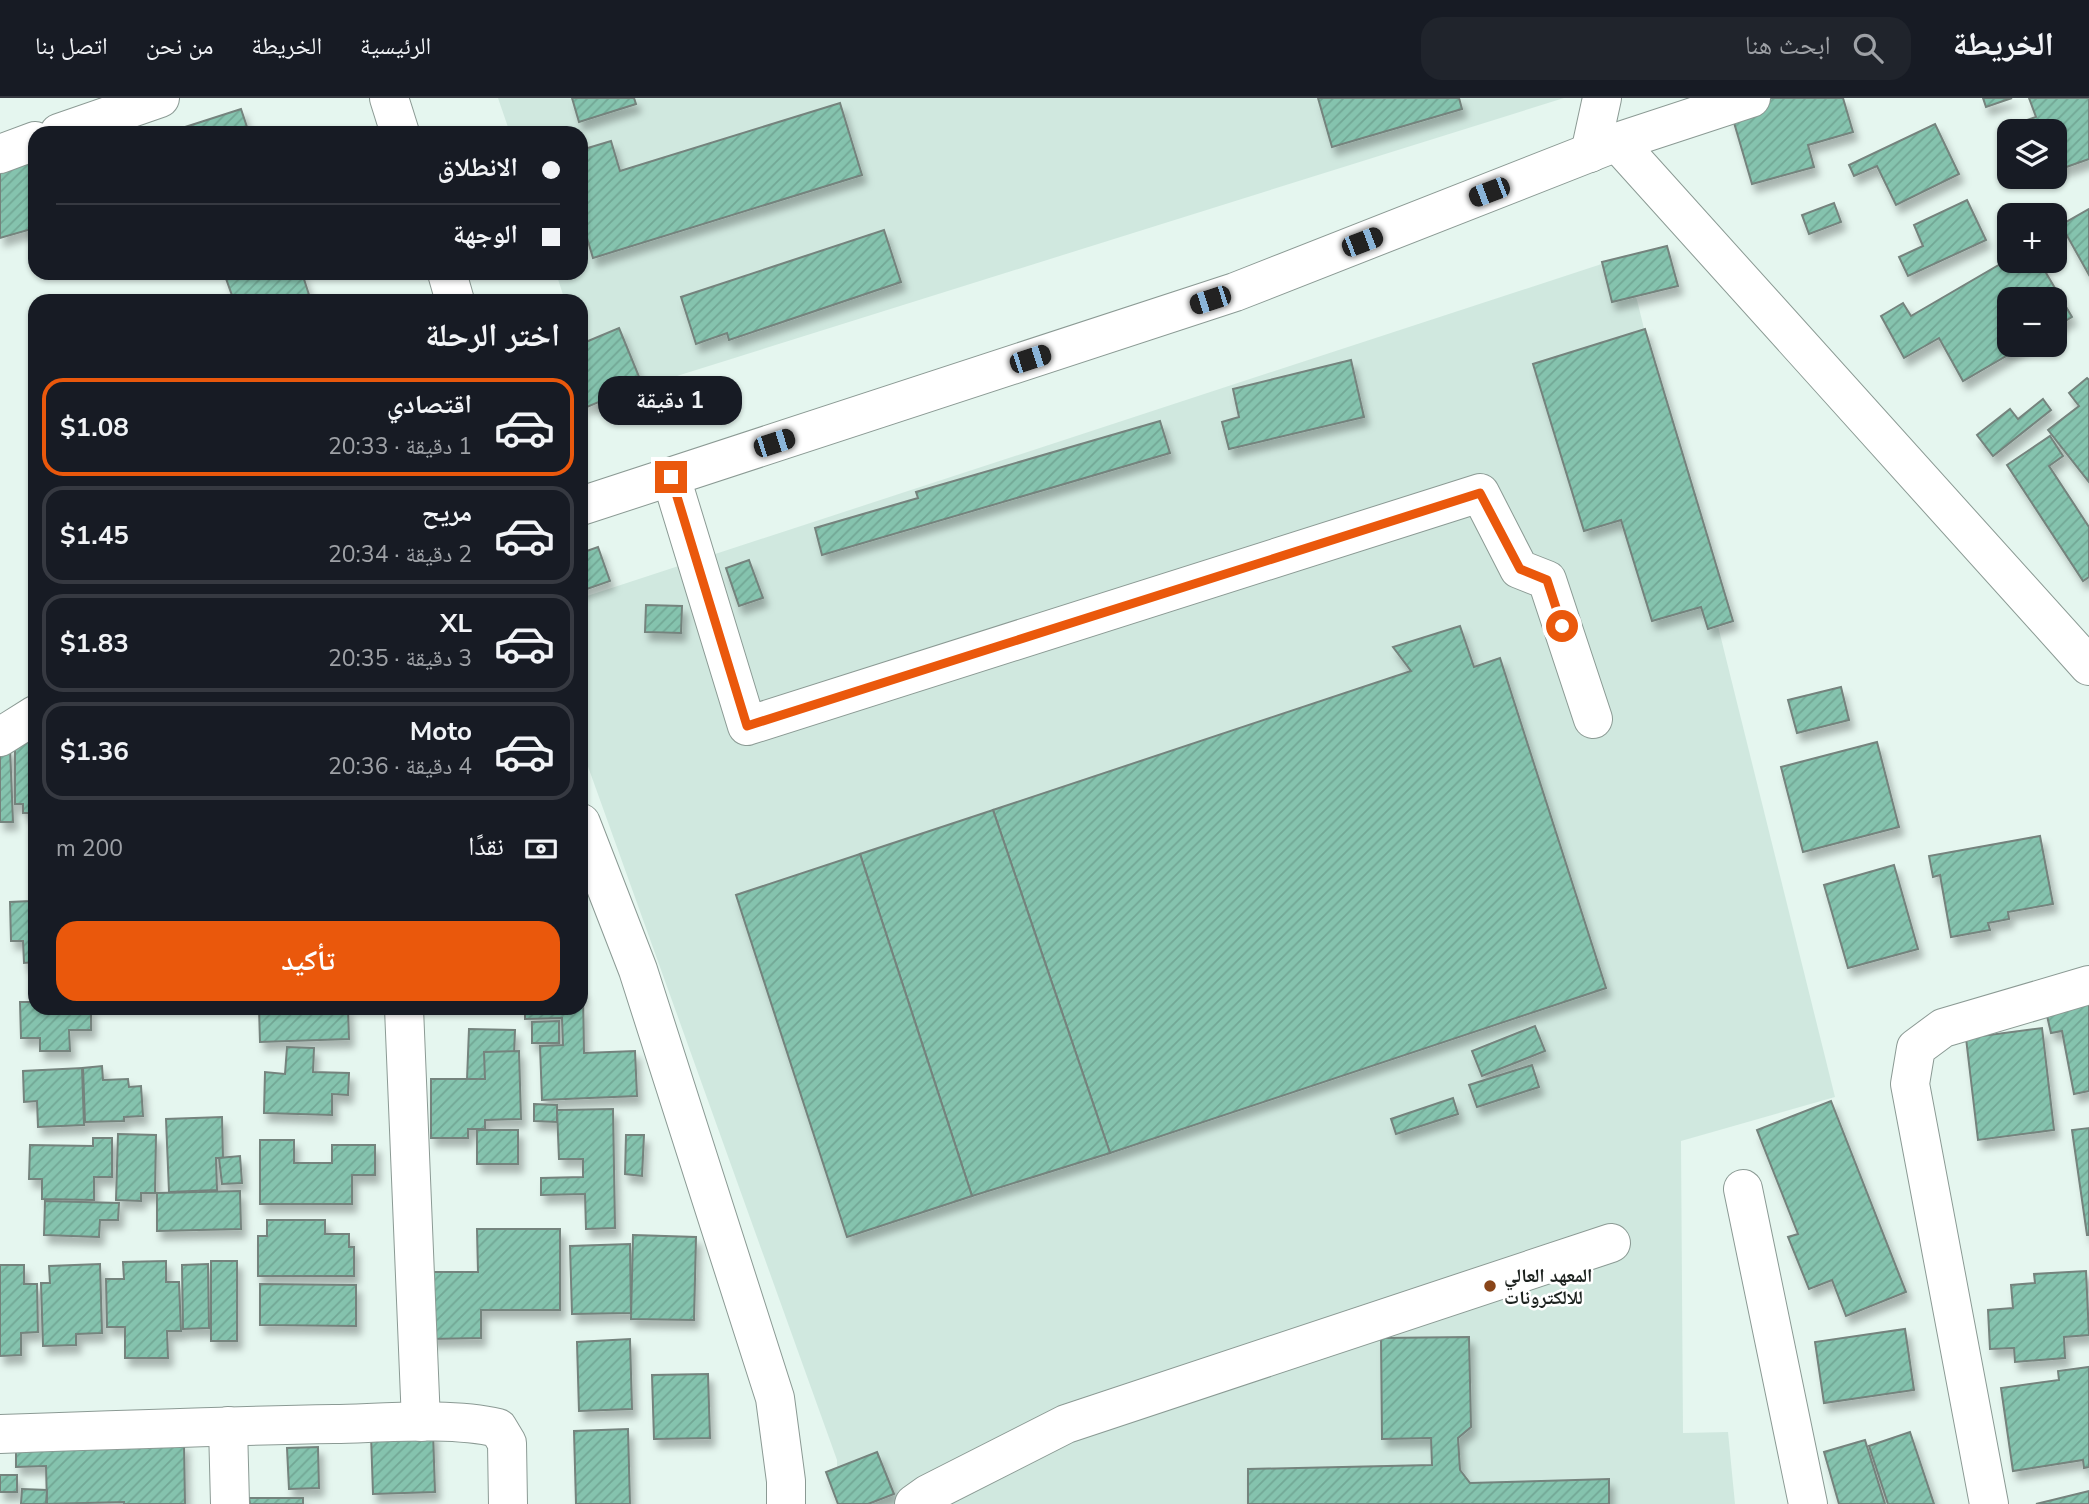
<!DOCTYPE html>
<html lang="ar">
<head>
<meta charset="utf-8">
<style>
	body { margin:0; font-family:"Nunito Sans","Noto Naskh Arabic",sans-serif; background:#20242c; color:#f1f3f6; direction:rtl; height:100vh; display:flex; flex-direction:column; font-size:26px; white-space:nowrap }
	* { box-sizing:border-box; margin:0 }
	p { font-size:23px; color:#9ea1a6 }
	.icon { flex:none; width:38px; height:38px; fill:none; stroke:currentColor; stroke-width:2; stroke-linecap:round; stroke-linejoin:round }
	.map { position:relative; flex:1; overflow:hidden; direction:ltr }
	.drawer { position:absolute; left:28px; top:196px; width:560px; height:721px; display:flex; flex-direction:column; background:#171b24; border-radius:21px; box-shadow:0 2px 5px #0004; direction:rtl }
	.drawer>* { flex:none }
	.hud { position:absolute; left:28px; top:28px; width:560px; height:154px; border-radius:21px; box-shadow:0 2px 5px #0004; direction:rtl; display:grid; align-content:center; height:154px; padding:0 28px; background:#171b24 }
	.controls { position:absolute; left:1997px; top:21px; display:grid; gap:14px }
	.controls a { display:grid; place-items:center; width:70px; height:70px; border-radius:14px; background:#171b24; box-shadow:0 2px 5px #0004; font-size:35px }
	.end { position:absolute; width:32px; height:32px; margin:-16px; border:9px solid #ea580c; background:#fff; box-shadow:0 0 0 4px #fff }
	.from { border-radius:50% }
	.bubble { position:absolute; height:49px; border-radius:21px; background:#171b24; box-shadow:0 2px 5px #0004; font-size:23px; font-weight:700; line-height:49px; text-align:center; direction:rtl }
	.car { position:absolute; width:21px; height:42px; margin:-21px -10px; border-radius:9px; box-shadow:0 0 5px 2px #0007; background:linear-gradient(#222 24%,#8ab4d8 0 40%,#222 0 76%,#8ab4d8 0 86%,#222 0) }
	.hud b { display:flex; align-items:center; gap:24px; height:66px; font-size:26px }
	.hud b+b { border-top:2px solid #363941 }
	.hud i { width:18px; height:18px; background:#f1f3f6 }
	ul { padding:0; list-style:none }
	li { display:flex; align-items:center; gap:21px; height:98px; margin:0 14px 10px; padding:0 14px; border:4px solid #363941; border-radius:21px }
	li div { flex:1 }
	li b { display:block; font-size:26px }
	li em { font-style:normal; font-weight:700 }
	li.on { border-color:#ea580c }
	li>.icon { width:63px; height:63px; stroke-width:1.5 }
	h2 { padding:0 28px; font-size:32px; line-height:84px }
	.pay { display:flex; align-items:center; gap:18px; height:77px; padding:0 28px; font-size:26px }
	.pay p { margin-inline-start:auto }
	.button { display:flex; gap:14px; margin-top:auto; padding:14px 28px }
	.button a { flex:1; height:80px; border-radius:21px; background:#ea580c; color:#fff; font-size:28px; font-weight:700; line-height:80px; text-align:center }
	header { display:flex; align-items:center; gap:42px; box-sizing:border-box; height:98px; padding:0 35px; background:#171b24; border-bottom:2px solid #363941 }
	header strong { font-size:33px }
	nav { display:flex; gap:38px; margin-inline-start:auto; font-size:24px }
	.search { width:490px; height:63px; background:#20242c; display:flex; align-items:center; gap:18px; box-sizing:border-box; padding:0 24px; border-radius:21px; color:#9ea1a6; font-size:26px }
	.map>svg:first-child { display:block }
</style>
</head>
<body>
<header>
<strong>الخريطة</strong>
<div class="search"><svg class="icon" aria-label="search" viewBox="0 0 24 24"><circle cx="10" cy="10" r="6"/><path d="M15 15l6 6"/></svg>ابحث هنا</div>
<nav><a>الرئيسية</a><a>الخريطة</a><a>من نحن</a><a>اتصل بنا</a></nav>
</header>
<div class="map">
<svg width="2089" height="1406" viewBox="0 0 2089 1406">
	<defs>
		<pattern id="building-hatch" width="6" height="6" patternUnits="userSpaceOnUse" patternTransform="scale(1.75)"><rect width="6" height="6" fill="#85c3ae"/><path d="M-1 1l2-2M0 6l6-6M5 7l2-2" fill="none" stroke="#72a795"/></pattern>
		<filter id="shadow"><feDropShadow dx="4.5" dy="8" stdDeviation="3.5" flood-color="#0004"/></filter>
	</defs>
	<rect width="100%" height="100%" fill="#e5f6ef"/>
	<!-- built -->
	<g fill="#d0e8df">
		<polygon points="498,0 1564,0 597,303 581,253 581,203 565,203 556,175 581,175 581,35 510,35"/>
		<polygon points="1626,158 1835,999 1681,1043 1683,1335 1728,1334 1735,1406 838,1406 837,1362 581,649 581,500"/>
	</g>
	<!-- building -->
	<g fill="url(#building-hatch)" stroke="#74837d" stroke-width="2" filter="url(#shadow)">
		<polygon points="572,0 634,0 636,6 579,24"/>
		<polygon points="1318,0 1459,0 1462,11 1332,49"/>
		<polygon points="1770,0 1843,0 1853,34 1808,47 1814,69 1752,86 1730,11"/>
		<polygon points="1983,0 2012,0 1986,9"/>
		<polygon points="2029,0 2089,0 2089,61 2055,73 2054,33 2021,33 2018,25 2036,19"/>
		<polygon points="840,5 862,77 593,160 581,120 581,52 611,43 620,73"/>
		<polygon points="241,11 249,35 180,35 179,31"/>
		<polygon points="1935,26 1959,76 1896,107 1877,68 1854,78 1849,67"/>
		<polygon points="35,59 35,130 0,140 0,69"/>
		<polygon points="1967,102 1986,142 1908,178 1899,159 1923,148 1914,127"/>
		<polygon points="1834,105 1841,124 1809,136 1802,117"/>
		<polygon points="2089,111 2089,177 2061,127"/>
		<polygon points="884,132 901,184 729,242 727,235 696,246 681,199"/>
		<polygon points="1667,148 1678,188 1612,204 1602,164"/>
		<polygon points="2009,161 2009,163 2039,163 2072,219 2054,230 2054,201 2009,201 2009,247 2025,247 1963,283 1939,240 1904,260 1881,218 1903,205 1911,218"/>
		<polygon points="224,175 302,175 311,203 234,203"/>
		<polygon points="619,230 642,286 587,309 581,294 581,246"/>
		<polygon points="1645,231 1733,523 1708,531 1701,509 1652,523 1621,422 1584,433 1533,266"/>
		<polygon points="1351,262 1364,319 1229,351 1222,324 1239,319 1233,291"/>
		<polygon points="2087,280 2089,282 2089,384 2048,332 2079,308 2069,295"/>
		<polygon points="2043,301 2051,312 1993,358 1977,337 2010,311 2018,321"/>
		<polygon points="1160,323 1170,355 822,457 815,430 918,400 916,394"/>
		<polygon points="2050,338 2063,358 2049,368 2089,429 2089,479 2083,483 2007,367"/>
		<polygon points="598,449 610,483 581,493 581,455"/>
		<polygon points="749,462 763,500 739,508 726,470"/>
		<polygon points="646,507 682,508 681,535 645,534"/>
		<polygon points="1460,528 1474,569 1500,560 1606,890 1110,1055 993,712 1411,573 1393,549"/>
		<polygon points="1841,589 1849,622 1797,635 1788,602"/>
		<polygon points="15,644 35,644 35,737 30,737 30,715 23,715 23,706 15,706"/>
		<polygon points="1877,644 1899,729 1803,754 1781,669"/>
		<polygon points="0,649 10,650 13,724 0,724"/>
		<polygon points="993,712 1110,1055 972,1098 860,756"/>
		<polygon points="2040,738 2053,806 2008,814 2009,821 1988,825 1990,832 1951,839 1940,777 1933,779 1929,758"/>
		<polygon points="860,756 972,1098 847,1139 736,797"/>
		<polygon points="30,764 35,764 35,864 24,865 23,843 11,843 10,804 31,803"/>
		<polygon points="1894,767 1918,851 1848,870 1824,787"/>
		<polygon points="35,892 35,910 91,910 91,932 69,932 70,953 40,953 40,940 21,940 20,904 35,904"/>
		<polygon points="581,893 583,893 584,955 635,953 637,998 542,1002 540,948 563,947 562,920 525,921 525,910 581,910"/>
		<polygon points="2089,901 2089,993 2074,996 2062,933 2051,935 2045,909"/>
		<polygon points="259,910 348,910 349,941 260,944"/>
		<polygon points="559,923 559,945 532,945 532,924"/>
		<polygon points="1535,928 1545,953 1482,978 1472,953"/>
		<polygon points="2042,930 2054,1032 1978,1042 1966,940"/>
		<polygon points="469,931 515,932 512,1008 443,1006 444,981 467,982"/>
		<polygon points="287,949 314,950 313,974 349,975 348,997 332,996 332,1017 264,1015 265,974 285,976"/>
		<polygon points="519,953 521,1021 485,1022 485,1031 468,1031 468,1040 431,1040 431,981 485,981 484,954"/>
		<polygon points="1532,967 1539,989 1477,1009 1469,987"/>
		<polygon points="102,968 103,982 128,981 129,989 141,988 143,1018 124,1019 124,1023 85,1024 83,970"/>
		<polygon points="82,970 84,1027 38,1029 37,1003 24,1004 23,973"/>
		<polygon points="1453,1000 1458,1016 1396,1036 1391,1021"/>
		<polygon points="1831,1003 1906,1194 1846,1218 1832,1182 1809,1191 1788,1139 1798,1136 1757,1032"/>
		<polygon points="534,1006 557,1007 557,1024 534,1023"/>
		<polygon points="613,1011 615,1130 586,1131 585,1096 541,1097 541,1080 583,1079 583,1061 559,1061 557,1012"/>
		<polygon points="222,1019 223,1060 216,1060 217,1092 169,1094 166,1021"/>
		<polygon points="2089,1030 2089,1137 2087,1137 2072,1032"/>
		<rect x="477" y="1032" width="41" height="34"/>
		<polygon points="118,1036 156,1037 155,1095 141,1095 141,1103 116,1102"/>
		<polygon points="626,1037 644,1037 642,1078 625,1076"/>
		<polygon points="93,1040 112,1040 112,1079 94,1079 94,1102 42,1101 42,1081 29,1081 30,1047 93,1048"/>
		<polygon points="260,1042 294,1042 294,1065 332,1065 332,1047 375,1047 375,1077 352,1077 352,1106 260,1106"/>
		<polygon points="240,1058 242,1085 222,1086 219,1060"/>
		<polygon points="240,1093 241,1131 157,1133 157,1095"/>
		<polygon points="45,1103 119,1105 118,1122 100,1122 99,1139 44,1137"/>
		<polygon points="267,1122 325,1122 325,1136 349,1136 349,1149 354,1149 354,1178 258,1178 258,1138 267,1138"/>
		<polygon points="477,1131 560,1131 560,1212 481,1212 481,1240 429,1241 428,1174 478,1174"/>
		<polygon points="633,1137 696,1139 694,1222 631,1221"/>
		<polygon points="630,1146 631,1215 572,1216 570,1148"/>
		<polygon points="166,1163 166,1184 179,1184 181,1233 167,1233 168,1260 125,1260 125,1229 107,1229 106,1181 124,1181 123,1164"/>
		<rect x="211" y="1163" width="26" height="80"/>
		<polygon points="100,1166 102,1235 76,1236 76,1247 43,1248 41,1185 50,1185 49,1168"/>
		<polygon points="208,1166 209,1230 183,1231 182,1167"/>
		<polygon points="0,1167 24,1167 24,1186 37,1186 38,1234 21,1235 21,1257 0,1258"/>
		<polygon points="2086,1173 2089,1237 2064,1239 2065,1260 2015,1264 2014,1250 1990,1251 1988,1212 2013,1210 2011,1187 2035,1185 2034,1176"/>
		<polygon points="260,1186 356,1187 356,1228 260,1227"/>
		<polygon points="1905,1231 1914,1292 1824,1305 1815,1244"/>
		<polygon points="1469,1239 1471,1329 1458,1340 1460,1372 1470,1385 1609,1381 1609,1406 1248,1406 1248,1371 1432,1367 1431,1340 1382,1341 1381,1240"/>
		<polygon points="630,1241 632,1311 579,1313 577,1244"/>
		<polygon points="2089,1269 2089,1369 2084,1370 2083,1362 2013,1373 2001,1290 2059,1282 2058,1273"/>
		<polygon points="708,1276 710,1340 654,1341 652,1277"/>
		<polygon points="628,1331 630,1406 576,1406 574,1333"/>
		<polygon points="433,1334 435,1394 373,1396 371,1337"/>
		<polygon points="1910,1334 1934,1406 1888,1406 1869,1348"/>
		<polygon points="1865,1342 1885,1406 1839,1406 1824,1354"/>
		<polygon points="184,1346 185,1406 124,1406 124,1404 47,1406 46,1368 16,1369 16,1353"/>
		<polygon points="318,1349 319,1390 289,1391 287,1350"/>
		<polygon points="877,1354 894,1396 868,1406 838,1406 826,1374"/>
		<rect x="0" y="1377" width="17" height="17"/>
		<polygon points="22,1391 47,1392 46,1406 21,1406"/>
		<polygon points="2089,1393 2089,1406 2036,1406"/>
		<polygon points="249,1400 303,1400 303,1406 250,1406"/>
	</g>
	<g fill="none" stroke-linecap="round" stroke-linejoin="round">
		<!-- minor casing -->
		<g stroke="#8b9a94" stroke-width="40">
			<g id="minor">
				<polyline points="389,0 400,35"/>
				<polyline points="59,35 160,0"/>
				<polyline points="1617,44 2089,568"/>
				<polyline points="1590,55 1602,0"/>
				<polyline points="0,56 35,43"/>
				<polyline points="447,175 455,203"/>
				<polyline points="671,379 747,628 1480,395 1519,471 1547,482 1593,621"/>
				<polyline points="581,408 1235,194 1617,44 1751,0"/>
				<polyline points="0,639 35,617"/>
				<polyline points="581,725 638,872 775,1300 786,1383 786,1406"/>
				<polyline points="404,910 421,1324"/>
				<polyline points="1743,1091 1808,1406"/>
				<polyline points="228,1328 230,1406"/>
				<path d="M 0,1336 C 111,1332 223,1328 334,1326 C 384,1325 451,1319 498,1330 L 507,1345 L 508,1406"/>
				<polyline points="914,1406 928,1396 1066,1326 1611,1145"/>
				<polyline points="1989,1406 1910,986 1916,950 1943,930 2089,887"/>
			</g>
		</g>
		<!-- minor -->
		<use href="#minor" stroke="#fff" stroke-width="38"/>
	</g>
	<g fill="none" stroke-linecap="round" stroke-linejoin="round">
		<!-- route -->
		<polyline stroke="#ea580c" stroke-width="9" points="671,379 747,628 1480,395 1520,471 1547,482 1562,528"/>
	</g>
	<!-- markers -->
	<circle fill="#894519" stroke="#fff" stroke-width="2.5" cx="1490" cy="1188" r="7"/>
	<g text-anchor="middle" stroke-width="5" stroke-linejoin="round" paint-order="stroke">
		<!-- poi labels -->
		<g font-size="19" font-weight="bold" fill="#1b211e" stroke="#fff" text-anchor="start">
			<text x="1504" y="1184">المعهد العالي<tspan x="1504" dy="22">للالكترونات</tspan></text>
		</g>
	</g>
</svg>
<div class="controls">
<a><svg class="icon" aria-label="layers" viewBox="0 0 24 24"><path d="M12 4l9 5-9 5-9-5zM3 14l9 5 9-5"/></svg></a>
<a>+</a>
<a>−</a>
</div>
<i class="end from" style="left:1562px;top:528px"></i>
<i class="end" style="left:671px;top:379px"></i>
<div class="bubble" style="left:598px;top:278px;width:144px">1 دقيقة</div>
<i class="car" style="left:1489px;top:94px;rotate:249deg"></i>
<i class="car" style="left:1362px;top:144px;rotate:69deg"></i>
<i class="car" style="left:1210px;top:202px;rotate:252deg"></i>
<i class="car" style="left:1030px;top:261px;rotate:72deg"></i>
<i class="car" style="left:774px;top:345px;rotate:72deg"></i>
<div class="hud">
<b><i class="from"></i>الانطلاق</b>
<b><i></i>الوجهة</b>
</div>
<section class="drawer">
<h2>اختر الرحلة</h2>
<ul>
<li class="on"><svg class="icon" aria-label="car" viewBox="0 0 24 24"><path d="M5 17H2v-5l4-1 3-4h7l3 4 3 1v5h-3M9 17h6M6 11h13"/><circle cx="7" cy="17" r="2"/><circle cx="17" cy="17" r="2"/></svg><div><b>اقتصادي</b><p>1 دقيقة · 20:33</p></div><em>$1.08</em></li>
<li><svg class="icon" aria-label="car" viewBox="0 0 24 24"><path d="M5 17H2v-5l4-1 3-4h7l3 4 3 1v5h-3M9 17h6M6 11h13"/><circle cx="7" cy="17" r="2"/><circle cx="17" cy="17" r="2"/></svg><div><b>مريح</b><p>2 دقيقة · 20:34</p></div><em>$1.45</em></li>
<li><svg class="icon" aria-label="car" viewBox="0 0 24 24"><path d="M5 17H2v-5l4-1 3-4h7l3 4 3 1v5h-3M9 17h6M6 11h13"/><circle cx="7" cy="17" r="2"/><circle cx="17" cy="17" r="2"/></svg><div><b>XL</b><p>3 دقيقة · 20:35</p></div><em>$1.83</em></li>
<li><svg class="icon" aria-label="car" viewBox="0 0 24 24"><path d="M5 17H2v-5l4-1 3-4h7l3 4 3 1v5h-3M9 17h6M6 11h13"/><circle cx="7" cy="17" r="2"/><circle cx="17" cy="17" r="2"/></svg><div><b>Moto</b><p>4 دقيقة · 20:36</p></div><em>$1.36</em></li>
</ul>
<div class="pay"><svg class="icon" aria-label="cash" viewBox="0 0 24 24"><path d="M3 7h18v10H3z"/><circle cx="12" cy="12" r="2"/></svg>نقدًا<p>200 m</p></div>
<div class="button"><a>تأكيد</a></div>
</section>
</div>
</body>
</html>
